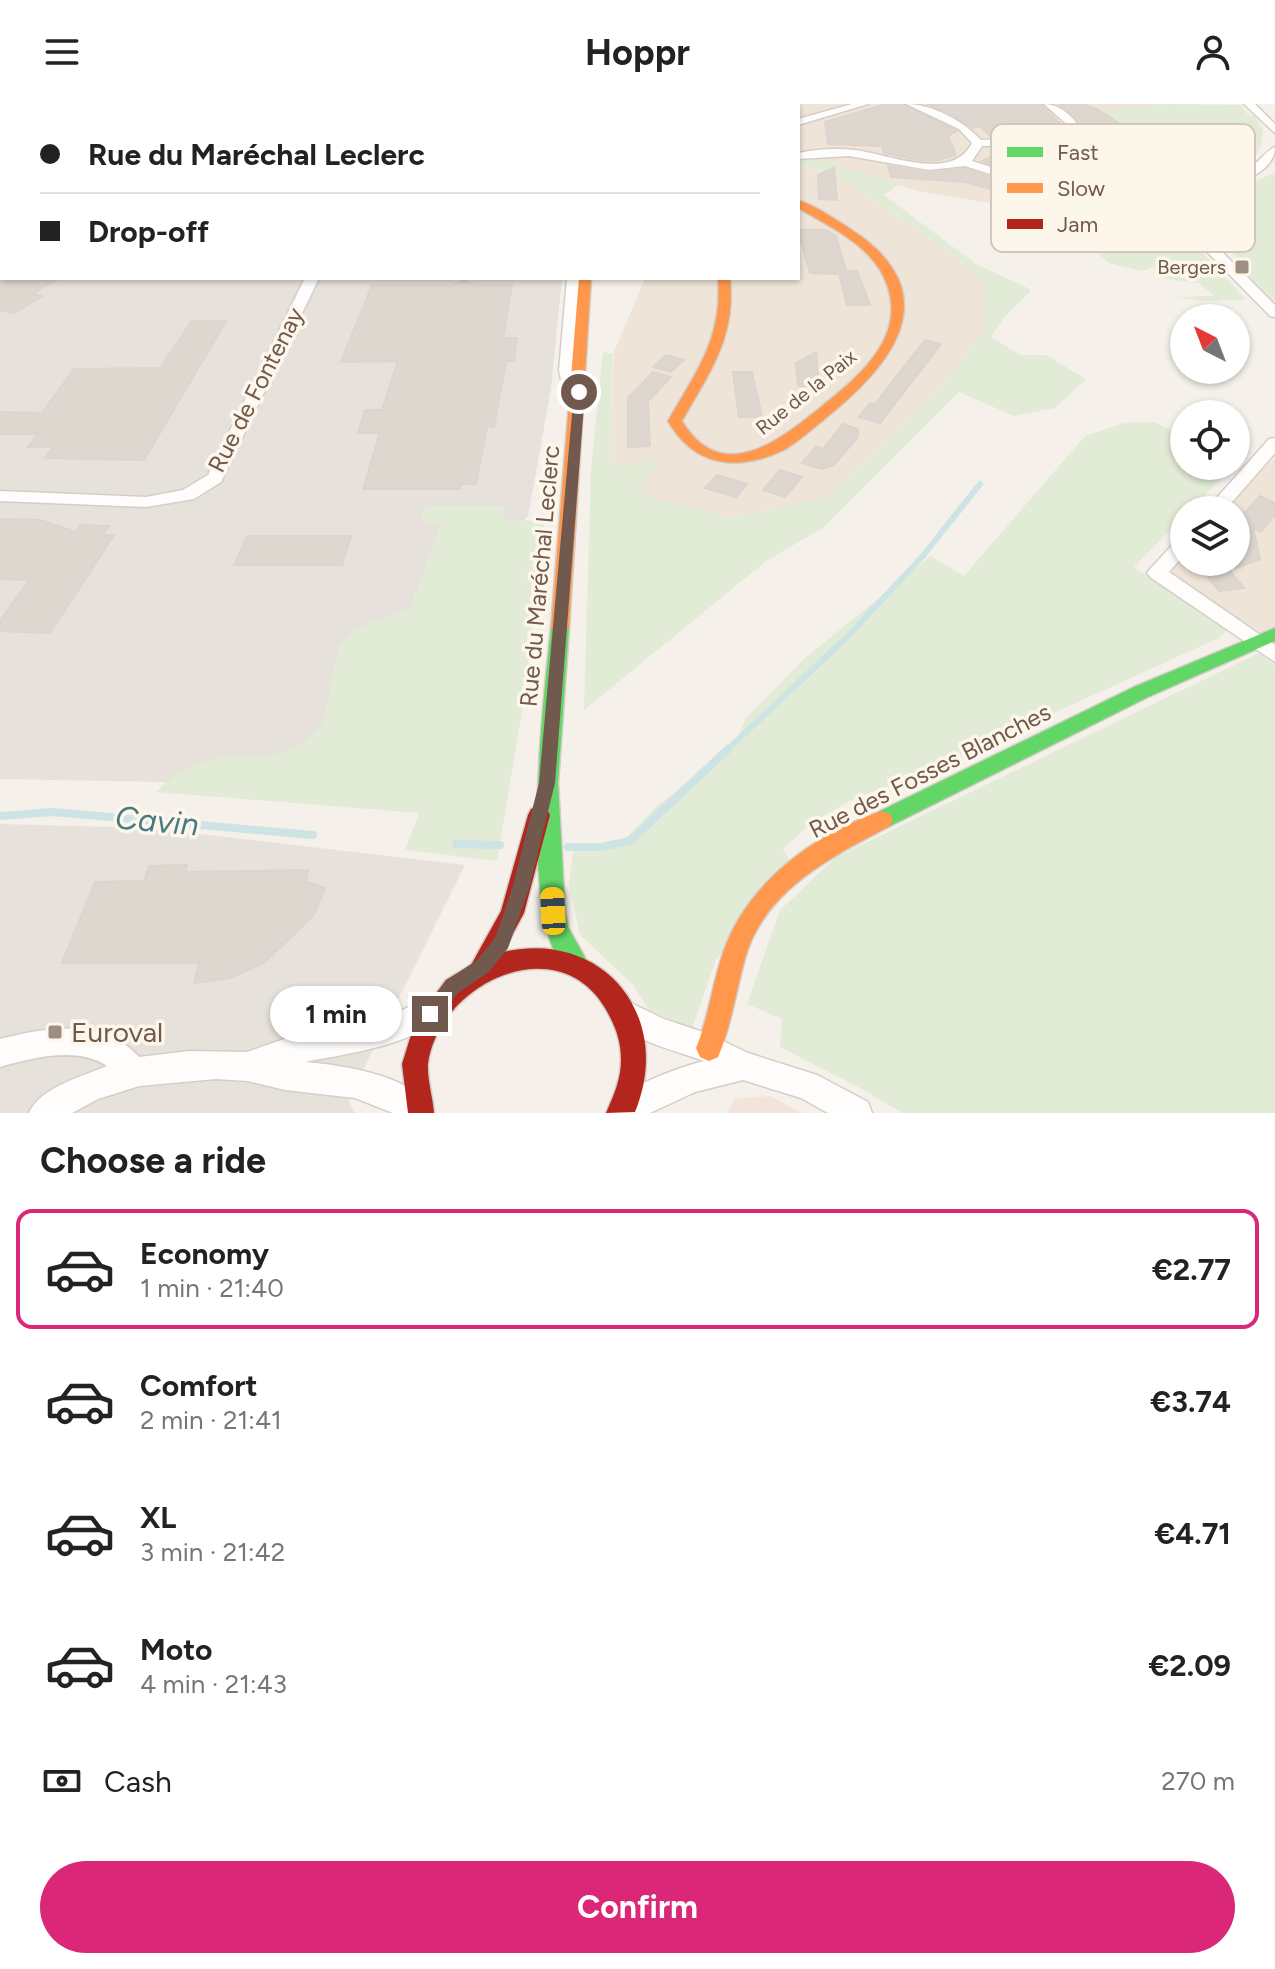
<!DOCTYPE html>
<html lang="en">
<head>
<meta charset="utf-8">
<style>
	body { margin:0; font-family:Figtree,sans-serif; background:#f2f2f2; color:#222; height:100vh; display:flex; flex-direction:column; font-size:30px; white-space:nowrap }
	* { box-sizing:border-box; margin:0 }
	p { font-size:26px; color:#767676 }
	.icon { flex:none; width:44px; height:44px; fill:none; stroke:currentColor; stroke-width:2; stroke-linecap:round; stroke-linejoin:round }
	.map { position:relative; height:1009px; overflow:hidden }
	.panel { display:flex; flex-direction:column; background:#fff; flex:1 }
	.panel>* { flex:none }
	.top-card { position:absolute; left:0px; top:0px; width:800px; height:176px; box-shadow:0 2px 6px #0004; display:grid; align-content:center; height:176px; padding:0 40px; background:#fff }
	.needle { width:52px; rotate:318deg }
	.buttons { position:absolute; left:1170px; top:200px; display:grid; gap:16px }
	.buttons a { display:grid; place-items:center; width:80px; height:80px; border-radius:50%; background:#fff; box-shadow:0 2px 6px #0004; font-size:40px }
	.end { position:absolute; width:36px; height:36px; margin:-18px; border:10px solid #71594d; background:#fff; box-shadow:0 0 0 4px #fff }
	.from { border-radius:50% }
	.bubble { position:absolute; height:56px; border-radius:28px; background:#fff; box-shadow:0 2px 6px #0004; font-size:26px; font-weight:700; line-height:56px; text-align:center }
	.car { position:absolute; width:24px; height:48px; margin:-24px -12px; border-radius:10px; box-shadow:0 0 6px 2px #0007; background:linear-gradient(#f5c518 24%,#345 0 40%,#f5c518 0 76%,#345 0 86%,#f5c518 0) }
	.top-card b { display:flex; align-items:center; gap:28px; height:76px; font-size:30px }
	.top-card b+b { border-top:2px solid #e0e0e0 }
	.top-card i { width:20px; height:20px; background:#222 }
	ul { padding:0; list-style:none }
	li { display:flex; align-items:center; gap:24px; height:120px; margin:0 16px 12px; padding:0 24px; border:4px solid transparent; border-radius:16px }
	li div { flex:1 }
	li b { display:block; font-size:30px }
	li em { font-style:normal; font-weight:700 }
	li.on { border-color:#db2777 }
	li>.icon { width:72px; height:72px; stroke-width:1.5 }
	h2 { padding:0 40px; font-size:36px; line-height:96px }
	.pay { display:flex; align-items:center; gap:20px; height:88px; padding:0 40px; font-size:30px }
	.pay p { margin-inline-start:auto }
	.button { display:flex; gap:16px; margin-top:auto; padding:16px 40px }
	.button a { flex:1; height:92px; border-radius:48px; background:#db2777; color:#fff; font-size:32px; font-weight:700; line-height:92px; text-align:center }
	header { display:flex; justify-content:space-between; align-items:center; height:104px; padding:0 40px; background:#fff; font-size:36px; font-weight:700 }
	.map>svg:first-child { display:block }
</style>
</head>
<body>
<header><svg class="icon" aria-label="menu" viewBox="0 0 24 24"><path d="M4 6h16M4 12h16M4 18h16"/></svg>Hoppr<svg class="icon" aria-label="person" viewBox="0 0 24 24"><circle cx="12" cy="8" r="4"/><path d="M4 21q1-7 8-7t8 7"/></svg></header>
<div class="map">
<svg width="1275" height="1009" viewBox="0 0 1275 1009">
	<rect width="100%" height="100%" fill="#f5f1ea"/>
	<!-- residential -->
	<g fill="#eee4d8">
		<polygon points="613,0 1169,0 1103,7 1149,42 1092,46 1162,104 1106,110 1056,110 918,87 812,53 798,57 798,2"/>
		<polygon points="798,61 843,75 954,152 984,178 984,227 939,286 829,393 731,414 635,390 660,358 616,361 609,356 614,248 645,174 798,174"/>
		<polygon points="1275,353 1275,537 1172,473 1175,455 1184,446 1184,458 1236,458 1236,406 1223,406"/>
	</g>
	<!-- commercial -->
	<polygon fill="#f2e3db" points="770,992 802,1009 728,1009 734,995"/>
	<!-- industrial -->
	<g fill="#e7e1db">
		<polygon points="0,0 581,0 2,2 2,174 562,174 551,285 528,412 274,680 0,675"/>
		<polygon points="0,720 149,724 465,761 348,996 355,1009 0,1009"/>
	</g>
	<!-- green -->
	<g fill="#e2ebd6">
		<path d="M 1169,0 L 1241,1 L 1248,11 L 1255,12 L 1263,27 C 1262,37 1260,49 1252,56 C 1234,72 1178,84 1156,77 C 1139,72 1124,56 1110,45 L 1148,42 L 1102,7 Z"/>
		<polygon points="812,53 899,80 884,91 976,160 1032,186 1006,211 991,233 1020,251 1046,251 1086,275 1055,304 1014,312 959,288 824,423 765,458 584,606 591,365 603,248 613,250 609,356 616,361 661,357 636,390 731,414 829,393 939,286 984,227 984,178 954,152 843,75 798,61 798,57"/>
		<path d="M 1275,68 L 1275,198 L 1240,166 L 1247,164 L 1180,99 C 1192,87 1211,92 1228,87 C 1244,83 1260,76 1275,68 Z"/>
		<path d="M 1018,104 C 1067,112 1113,109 1162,104 L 1246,196 L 1200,197 L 1175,193 L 1214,192 L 1199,179 L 1160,174 L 1154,163 L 1142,167 L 1109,159 L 1090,142 L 1007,121 L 1002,115 Z"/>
		<polygon points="1155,318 1184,333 1180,345 1184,348 1184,362 1210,362 1225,371 1190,406 1184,406 1184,412 1134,463 1229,525 1219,534 908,675 853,695 813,718 783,745 791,758 716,856 692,924 650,907 633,881 580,831 569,781 573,747 617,743 658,701 734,644 745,615 805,554 931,452 964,472 1085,332 1124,319"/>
		<polygon points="425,402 504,402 503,416 544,417 524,595 497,757 405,746 419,709 156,688 175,670 218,653 268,652 296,644 323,620 338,544 353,526 410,504 441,420 422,416"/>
		<polygon points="1259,549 1275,561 1275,1009 902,1009 862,985 780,943 782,915 747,900 780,806 836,753"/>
	</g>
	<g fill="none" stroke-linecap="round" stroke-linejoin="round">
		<!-- stream-far1 -->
		<polyline stroke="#cde3e4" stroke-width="6" points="726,647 847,533 922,453 980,380"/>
		<!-- stream -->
		<g stroke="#cde3e4" stroke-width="8">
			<polyline points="0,712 52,708 313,731"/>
			<polyline points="456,740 500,741"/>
			<polyline points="568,743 601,743 630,737 728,645"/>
		</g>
	</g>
	<!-- building -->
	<g fill="#ded7d0" stroke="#ded4cd" stroke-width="2">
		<polygon points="886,0 903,0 957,27 948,32 956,51 935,57 919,56 884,49 882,42 828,40 825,18"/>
		<polygon points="927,0 1041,0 1069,29 991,33 980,22 973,24 948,8"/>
		<polygon points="1058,0 1083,0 1098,6 1122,21 1103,22 1119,35 1098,36 1086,31 1075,12"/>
		<polygon points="1077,43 1105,66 1080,67 1055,80 982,57 1005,47 1003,45"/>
		<polygon points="888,62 928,69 965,65 1038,89 1026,95 965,78 891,73"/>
		<polygon points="834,64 837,96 819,95 818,71"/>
		<polygon points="798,126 826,126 836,132 846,167 857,167 870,201 847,201 839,170 810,169"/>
		<polygon points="0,174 59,174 33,190 42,192 15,209 0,206"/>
		<polygon points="464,176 475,181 512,181 503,234 517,234 514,257 506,257 494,323 487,323 476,380 460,380 460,385 363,385 380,329 358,329 365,306 382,306 398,257 341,258 372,181 452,181"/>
		<polygon points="192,217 226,217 144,356 45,354 53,343 28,343 38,330 0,330 0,308 42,309 74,265 160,264"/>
		<polygon points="925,236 941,240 880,319 859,313 870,299 875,300"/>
		<polygon points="816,248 819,283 798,282 796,259"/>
		<polygon points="666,251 684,256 671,268 653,263"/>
		<polygon points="653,268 671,273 648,297 650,342 628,343 628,294"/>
		<polygon points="733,268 752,268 762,313 739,313"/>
		<polygon points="843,320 858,325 858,333 834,361 822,365 802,359 816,343 823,345"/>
		<polygon points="780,366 802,373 785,393 763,386"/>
		<polygon points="717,371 747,380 736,393 705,384"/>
		<polygon points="1260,392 1275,399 1275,411 1260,428 1253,423 1260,455 1236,464 1236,418"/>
		<polygon points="0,415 40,416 76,428 81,421 109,422 103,431 114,431 50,529 0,527 0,517 29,476 0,475"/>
		<polygon points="247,432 351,432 342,461 234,461"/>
		<polygon points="1224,460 1244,484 1219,487 1199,462"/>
		<polygon points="187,761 185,768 308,766 306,777 325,784 314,811 264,859 230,874 194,879 199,859 62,859 95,778 144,777 149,762"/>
	</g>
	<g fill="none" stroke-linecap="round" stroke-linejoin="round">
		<!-- street casing -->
		<g stroke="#d4cec9" stroke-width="3">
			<g id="street">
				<polygon points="672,0 684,0 671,2"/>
				<polygon points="852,0 868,0 798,21 798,15"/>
				<path d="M 906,0 C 933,0 963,17 981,36 L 1073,32 L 1070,23 L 1044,0 C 1061,0 1076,15 1084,30 L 1082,33 C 1106,39 1120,57 1139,72 C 1168,95 1222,82 1251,63 C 1260,57 1266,47 1275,43 C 1275,80 1200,88 1171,92 L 1178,104 L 1275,201 L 1275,213 L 1270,212 L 1169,109 L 1159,91 L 1134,79 L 1085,40 L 982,42 L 972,57 L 1099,97 L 1099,103 L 1095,104 L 965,62 L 929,66 L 849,52 L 798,55 L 798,49 C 817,45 836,44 855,46 C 889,50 952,79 972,39 L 959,25 Z"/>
				<polygon points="1244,0 1255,0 1275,20 1275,29"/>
				<rect x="0" y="88" width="2" height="8"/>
				<polygon points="305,174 319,174 221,378 194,395 146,403 0,397 0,387 146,393 183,386 208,371"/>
				<polygon points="567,174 581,174 575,267 583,300 575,305 567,300 559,267"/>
				<polygon points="1275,334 1275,349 1225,406 1206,406 1269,335"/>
				<polygon points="1184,434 1184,451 1169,468 1275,541 1275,558 1150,473 1147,469 1150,465 1177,436"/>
				<path d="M 429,893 L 439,897 L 443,906 C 428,940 339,951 305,958 C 341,961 417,971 433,1009 L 393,1009 L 355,994 L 285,986 L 248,977 L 216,975 L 139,982 L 98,995 L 72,1009 L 29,1009 C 39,984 83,972 107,962 C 76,942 33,954 0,963 L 0,935 C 46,923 104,913 139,953 L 189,947 L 247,948 L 290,933 L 386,914 Z"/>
				<path d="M 627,897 L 664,915 L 709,930 L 748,949 L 817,971 L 868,998 L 872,1009 L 828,1009 L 801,994 L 743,976 L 695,988 L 650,1009 L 607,1009 C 618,984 677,964 704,957 C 678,947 624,936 613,910 L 617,901 Z"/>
			</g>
		</g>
		<!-- fast casing -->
		<g stroke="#d4cdc6" stroke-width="3">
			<g id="fast">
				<path d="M 560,518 L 569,524 L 558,679 L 565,807 L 568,823 L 589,861 L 586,869 L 577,872 C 512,847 545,584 551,524 Z"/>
				<polygon points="1275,524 1275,537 1148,593 890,722 882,725 874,722 871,716 874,710 1134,583"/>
			</g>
		</g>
		<!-- slow casing -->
		<g stroke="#d4cdc6" stroke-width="3">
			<g id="slow">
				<rect x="596" y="0" width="10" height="2"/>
				<path d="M 798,96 C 820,104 843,120 862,133 C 943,194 892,259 833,308 C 817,321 802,335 784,346 C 738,368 694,363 668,317 C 696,268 723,234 718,174 L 730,174 C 736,234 710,267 682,317 C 722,383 780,336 821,303 C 863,269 915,226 880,166 C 862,137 827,121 798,104 Z"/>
				<polygon points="579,174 591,174 569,524 560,530 551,524"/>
				<path d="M 882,707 L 890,710 L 893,716 L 890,722 C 833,752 766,785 746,851 C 736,885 732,920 718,953 L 709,957 L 700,953 L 696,944 C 709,913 712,881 723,849 C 746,780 814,730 882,707 Z"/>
			</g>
		</g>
		<!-- jam casing -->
		<g stroke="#d4cdc6" stroke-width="3">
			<path id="jam" d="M 539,702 L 547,705 L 550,711 L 524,809 L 503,848 C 604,825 674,913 635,1008 L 606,1009 C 614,991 621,975 621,956 C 621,936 615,921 605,904 C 568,842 489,861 450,910 C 439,924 430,942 428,960 C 427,975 433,994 434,1009 L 408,1009 L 402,960 L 415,918 L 446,876 L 471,861 L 501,807 L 528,711 L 531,705 Z"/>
		</g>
		<!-- street -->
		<use href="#street" fill="#fefdfc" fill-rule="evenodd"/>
		<!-- fast -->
		<use href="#fast" fill="#63d668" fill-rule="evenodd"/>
		<!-- slow -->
		<use href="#slow" fill="#ff974d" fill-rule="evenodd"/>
		<!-- jam -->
		<use href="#jam" fill="#b3261e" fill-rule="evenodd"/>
	</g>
	<!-- route -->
	<polygon fill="#71594d" points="579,285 585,288 555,679 529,785 508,844 489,868 458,889 436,916 430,919 423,916 420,910 446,877 477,856 495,834 512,785 539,679 574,288"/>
	<!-- markers -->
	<g fill="#9f8e84" stroke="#fdf6eb" stroke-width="3">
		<rect x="1234" y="155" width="16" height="16" rx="4"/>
		<rect x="47" y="920" width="16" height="16" rx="4"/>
	</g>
	<g text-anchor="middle" stroke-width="7" stroke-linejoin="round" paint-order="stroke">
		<!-- far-poi labels -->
		<g font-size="20" fill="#71594d" stroke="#fdf6eb" text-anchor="end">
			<text x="1226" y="170">Bergers</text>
		</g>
		<!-- far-street labels -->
		<g font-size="20" fill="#71594d" stroke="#fdf6eb">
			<text transform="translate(806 288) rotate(-39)" y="7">Rue de la Paix</text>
		</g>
		<!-- street labels -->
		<g font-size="24" fill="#71594d" stroke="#fdf6eb">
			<text transform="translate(256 286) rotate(-63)" y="8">Rue de Fontenay</text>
			<text transform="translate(540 472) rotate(-85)" y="8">Rue du Maréchal Leclerc</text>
			<text transform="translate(930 667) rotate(-27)" y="8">Rue des Fosses Blanches</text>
		</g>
		<!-- near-poi labels -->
		<g font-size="28" fill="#71594d" stroke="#fdf6eb" text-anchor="start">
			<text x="71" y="938">Euroval</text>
		</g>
		<!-- near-water labels -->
		<g font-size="32" font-style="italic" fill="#497982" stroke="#fdf6eb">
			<text transform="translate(157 717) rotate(5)" y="11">Cavin</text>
		</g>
	</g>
	<!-- legend -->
	<rect x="991" y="20" width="264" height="128" rx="12" fill="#fdf6eb" stroke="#d3c7bc" stroke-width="2"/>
	<rect x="1007" y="43" width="36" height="10" fill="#63d668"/>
	<rect x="1007" y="79" width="36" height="10" fill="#ff974d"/>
	<rect x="1007" y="115" width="36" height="10" fill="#b3261e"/>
	<g font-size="22" fill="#71594d">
		<text x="1057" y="56">Fast</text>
		<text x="1057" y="92">Slow</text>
		<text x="1057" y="128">Jam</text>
	</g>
</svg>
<div class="buttons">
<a><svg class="needle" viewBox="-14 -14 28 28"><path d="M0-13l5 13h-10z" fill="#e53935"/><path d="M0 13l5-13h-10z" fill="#767676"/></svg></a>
<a><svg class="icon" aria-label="locate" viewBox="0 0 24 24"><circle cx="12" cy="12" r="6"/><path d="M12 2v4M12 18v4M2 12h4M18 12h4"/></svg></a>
<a><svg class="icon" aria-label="layers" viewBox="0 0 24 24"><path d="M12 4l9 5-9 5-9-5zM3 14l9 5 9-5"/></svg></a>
</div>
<i class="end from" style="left:579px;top:288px"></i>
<i class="end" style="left:430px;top:910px"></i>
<div class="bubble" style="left:270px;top:882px;width:132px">1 min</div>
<i class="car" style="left:553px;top:807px;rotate:357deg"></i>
<div class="top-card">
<b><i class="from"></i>Rue du Maréchal Leclerc</b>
<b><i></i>Drop-off</b>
</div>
</div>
<section class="panel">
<h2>Choose a ride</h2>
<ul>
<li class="on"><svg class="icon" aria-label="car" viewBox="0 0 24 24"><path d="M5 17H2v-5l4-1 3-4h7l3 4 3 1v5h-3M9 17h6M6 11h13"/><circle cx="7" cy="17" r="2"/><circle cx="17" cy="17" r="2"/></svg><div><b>Economy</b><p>1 min · 21:40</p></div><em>€2.77</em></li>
<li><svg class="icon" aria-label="car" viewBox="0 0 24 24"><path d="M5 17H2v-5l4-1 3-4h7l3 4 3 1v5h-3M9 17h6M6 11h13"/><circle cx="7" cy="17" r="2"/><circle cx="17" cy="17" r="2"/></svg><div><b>Comfort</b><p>2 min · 21:41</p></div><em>€3.74</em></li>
<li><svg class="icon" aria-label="car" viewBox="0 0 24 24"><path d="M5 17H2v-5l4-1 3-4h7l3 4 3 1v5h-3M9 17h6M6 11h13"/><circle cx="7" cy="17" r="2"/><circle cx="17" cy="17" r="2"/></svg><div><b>XL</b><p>3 min · 21:42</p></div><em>€4.71</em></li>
<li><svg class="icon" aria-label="car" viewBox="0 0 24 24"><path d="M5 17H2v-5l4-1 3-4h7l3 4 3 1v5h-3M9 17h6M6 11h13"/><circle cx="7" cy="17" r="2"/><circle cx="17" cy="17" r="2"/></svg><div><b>Moto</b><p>4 min · 21:43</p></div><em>€2.09</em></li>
</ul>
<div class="pay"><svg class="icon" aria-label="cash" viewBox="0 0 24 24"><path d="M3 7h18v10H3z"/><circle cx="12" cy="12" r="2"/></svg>Cash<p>270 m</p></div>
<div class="button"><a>Confirm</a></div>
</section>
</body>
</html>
